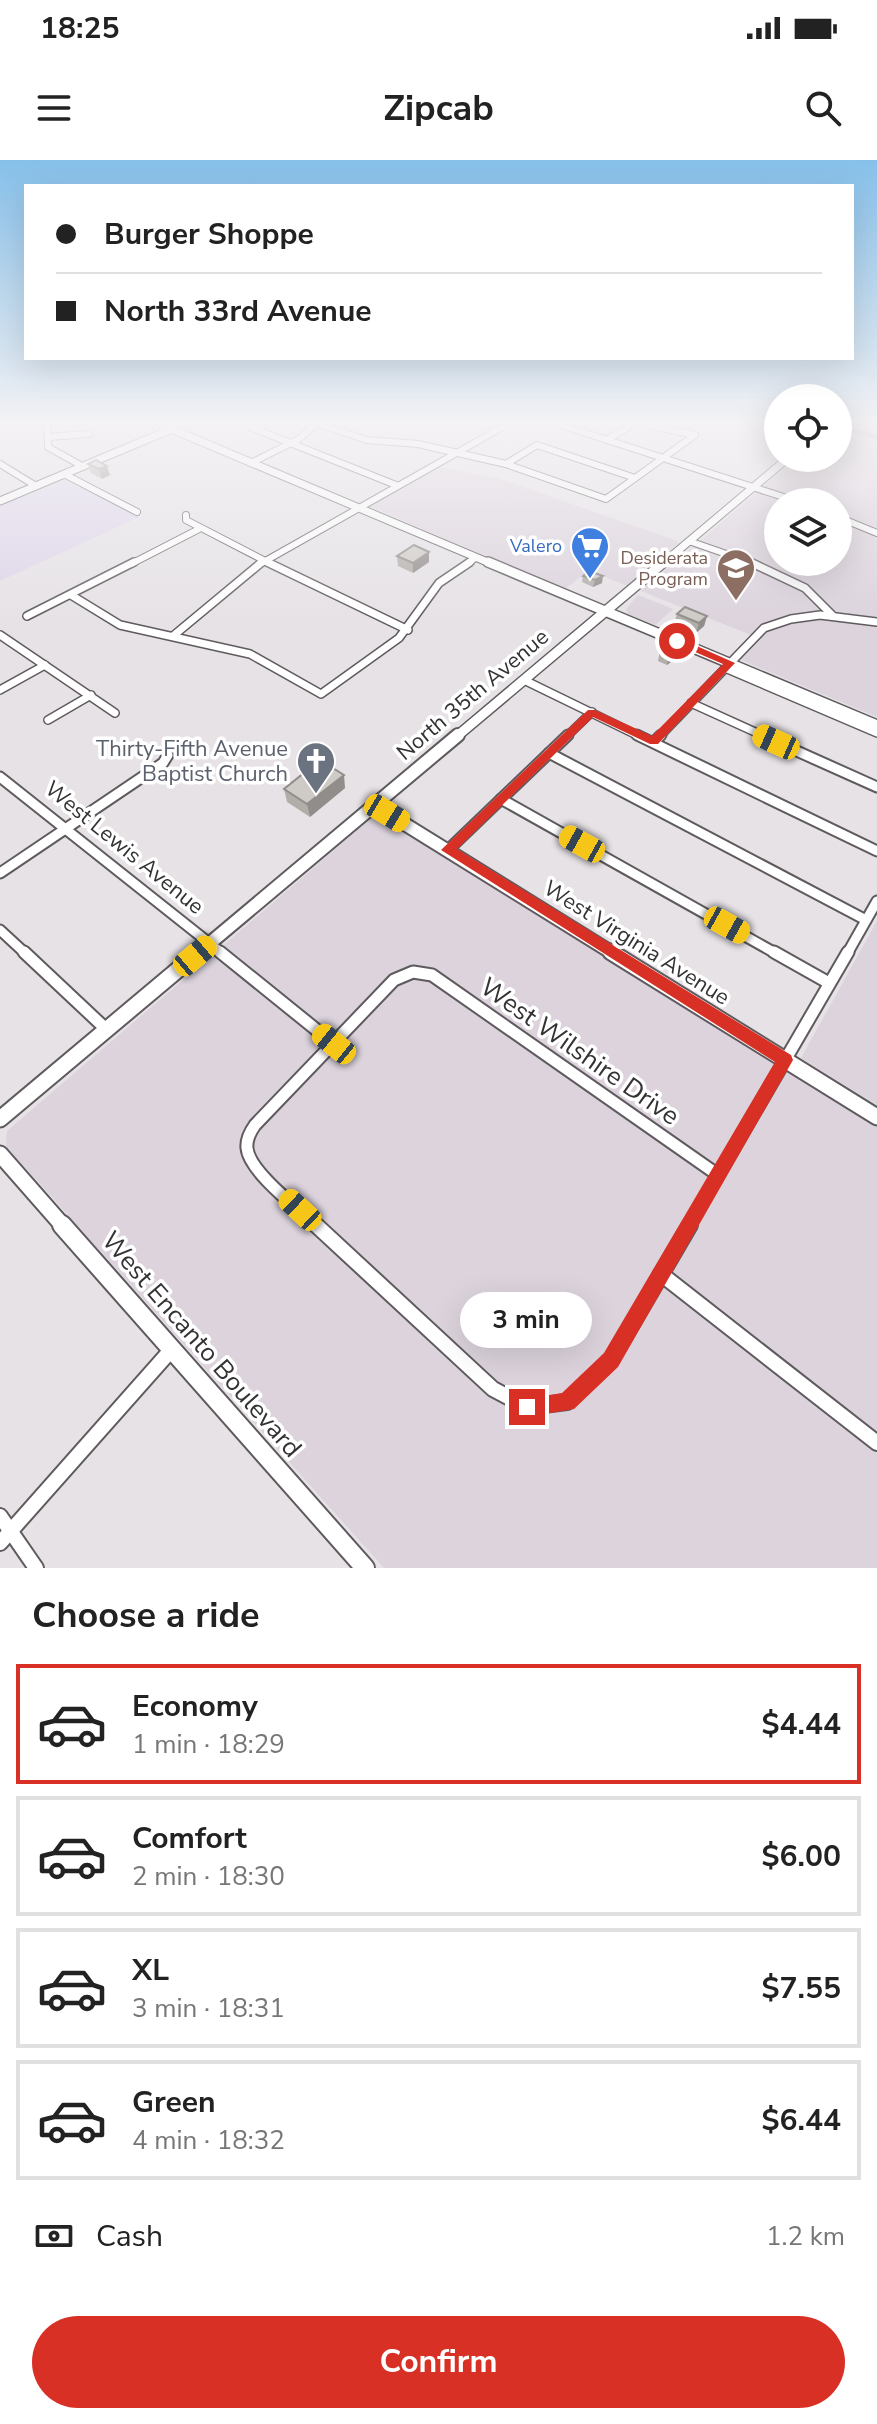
<!DOCTYPE html>
<html lang="en">
<head>
<meta charset="utf-8">
<style>
	body { margin:0; font-family:"Nunito Sans",sans-serif; background:#f6f6f6; color:#222; height:100vh; display:flex; flex-direction:column; font-size:30px; white-space:nowrap }
	* { box-sizing:border-box; margin:0 }
	p { font-size:26px; color:#767676 }
	.icon { flex:none; width:44px; height:44px; fill:none; stroke:currentColor; stroke-width:2; stroke-linecap:round; stroke-linejoin:round }
	.map { position:relative; height:1408px; overflow:hidden }
	.details { display:flex; flex-direction:column; background:#fff; flex:1 }
	.details>* { flex:none }
	.top-card { position:absolute; left:24px; top:24px; width:830px; height:176px; border-radius:0px; box-shadow:0 8px 32px #0002; display:grid; align-content:center; height:176px; padding:0 32px; background:#fff }
	.buttons { position:absolute; left:764px; top:224px; display:grid; gap:16px }
	.buttons a { display:grid; place-items:center; width:88px; height:88px; border-radius:50%; background:#fff; box-shadow:0 8px 32px #0002; font-size:40px }
	.end { position:absolute; width:36px; height:36px; margin:-18px; border:10px solid #d93025; background:#fff; box-shadow:0 0 0 4px #fff }
	.from { border-radius:50% }
	.bubble { position:absolute; height:56px; border-radius:28px; background:#fff; box-shadow:0 8px 32px #0002; font-size:26px; font-weight:700; line-height:56px; text-align:center }
	.car { position:absolute; width:24px; height:48px; margin:-24px -12px; border-radius:10px; box-shadow:0 0 6px 2px #0007; background:linear-gradient(#f5c518 24%,#345 0 40%,#f5c518 0 76%,#345 0 86%,#f5c518 0) }
	.top-card b { display:flex; align-items:center; gap:28px; height:76px; font-size:30px }
	.top-card b+b { border-top:2px solid #e0e0e0 }
	.top-card i { width:20px; height:20px; background:#222 }
	ul { padding:0; list-style:none }
	li { display:flex; align-items:center; gap:24px; height:120px; margin:0 16px 12px; padding:0 16px; border:4px solid #e0e0e0; border-radius:0px }
	li div { flex:1 }
	li b { display:block; font-size:30px }
	li em { font-style:normal; font-weight:700 }
	li.current { border-color:#d93025 }
	li>.icon { width:72px; height:72px; stroke-width:1.5 }
	h2 { padding:0 32px; font-size:36px; line-height:96px }
	.pay { display:flex; align-items:center; gap:20px; height:88px; padding:0 32px; font-size:30px }
	.pay p { margin-inline-start:auto }
	.cta { display:flex; gap:16px; margin-top:auto; padding:16px 32px }
	.cta a { flex:1; height:92px; border-radius:48px; background:#d93025; color:#fff; font-size:32px; font-weight:700; line-height:92px; text-align:center }
	.status { display:flex; justify-content:space-between; align-items:center; height:56px; padding:0 40px; background:#fff; direction:ltr }
	.status svg { height:22px; fill:currentColor }
	header { display:flex; justify-content:space-between; align-items:center; height:104px; padding:0 32px; background:#fff; font-size:36px; font-weight:700 }
	.map>svg:first-child { display:block }
</style>
</head>
<body>
<div class="status"><b>18:25</b><svg viewBox="0 0 49 12"><path d="M0 12V9h3v3zM5 12V6h3v6zM10 12V3h3v9zM15 12V0h3v12zM26 1h20v11H26zM47 4h2v5h-2z"/></svg></div>
<header><svg class="icon" aria-label="menu" viewBox="0 0 24 24"><path d="M4 6h16M4 12h16M4 18h16"/></svg>Zipcab<svg class="icon" aria-label="search" viewBox="0 0 24 24"><circle cx="10" cy="10" r="6"/><path d="M15 15l6 6"/></svg></header>
<div class="map">
<svg width="877" height="1408" viewBox="0 0 877 1408">
	<rect width="100%" height="100%" fill="#e6e2e6"/>
	<!-- built -->
	<g fill="#dcd3dd" fill-rule="evenodd">
		<path d="M 838,265 L 877,265 L 877,557 L 741,500 L 761,479 L 641,431 L 797,298 L 838,298 ZM 778,342 L 838,342 L 838,402 L 778,402 Z"/>
		<polygon points="437,307 498,318 680,382 627,426 589,410 565,429 368,346"/>
		<polygon points="638,435 656,442 673,449 655,465 628,454 626,449"/>
		<polygon points="375,655 877,966 877,1408 384,1408 6,986 7,971"/>
		<polygon points="877,761 877,945 801,898"/>
	</g>
	<!-- education -->
	<polygon fill="#ddd5ea" points="64,318 139,357 0,421 0,345"/>
	<g fill="none" stroke-linecap="round" stroke-linejoin="round">
		<!-- street-far4 casing -->
		<g stroke="#5e5a5e" stroke-width="8">
			<g id="street-far4">
				<polyline points="47,265 48,287 82,306"/>
				<polyline points="245,265 396,325"/>
				<polyline points="322,265 367,280 418,284 506,304 606,339 695,275"/>
				<polyline points="561,265 799,342"/>
				<polyline points="648,265 695,275"/>
				<polyline points="48,277 89,274"/>
				<polyline points="607,280 631,265"/>
				<polyline points="251,303 299,279 315,265"/>
				<polyline points="0,304 36,326"/>
				<polyline points="506,304 537,285 635,318"/>
				<polyline points="64,314 137,352"/>
				<polyline points="186,355 186,360 271,404"/>
				<polyline points="838,357 877,373"/>
				<polyline points="689,381 755,404"/>
				<polyline points="131,404 199,369"/>
				<polyline points="260,404 506,265"/>
				<polyline points="467,404 475,398"/>
			</g>
		</g>
		<!-- street-far3 casing -->
		<g stroke="#5e5a5e" stroke-width="10">
			<g id="street-far3">
				<polyline points="267,402 408,470"/>
				<polyline points="750,402 805,428 832,455"/>
				<polyline points="71,435 120,465 250,494 321,534 399,478 439,423 470,402"/>
				<polyline points="27,456 134,402"/>
				<polyline points="0,475 115,553"/>
				<polyline points="173,476 262,402"/>
				<polyline points="725,508 877,573"/>
				<polyline points="524,520 641,577"/>
				<polyline points="0,530 45,505"/>
				<polyline points="691,543 766,577"/>
				<polyline points="48,560 91,535"/>
				<polyline points="566,577 592,552"/>
				<polyline points="659,577 764,468 791,459 820,455 877,462"/>
			</g>
		</g>
		<!-- street-far2 casing -->
		<g stroke="#5e5a5e" stroke-width="13">
			<g id="street-far2">
				<polyline points="637,575 877,691"/>
				<polyline points="761,575 877,627"/>
				<polyline points="654,582 661,575"/>
				<polyline points="549,593 866,760"/>
				<polyline points="0,617 223,794"/>
				<polyline points="501,639 777,794"/>
				<polyline points="448,690 568,575"/>
				<polyline points="0,713 163,603 168,595"/>
				<polyline points="0,770 26,794"/>
				<polyline points="847,794 877,741"/>
			</g>
		</g>
		<!-- street-far1 casing -->
		<g stroke="#5e5a5e" stroke-width="15">
			<g id="street-far1">
				<polyline points="24,792 107,870"/>
				<polyline points="220,792 334,884"/>
				<polyline points="774,792 829,823"/>
				<path d="M 318,1067 C 300,1050 249,1012 247,988 C 246,979 250,972 255,965 L 394,820 L 413,812 L 432,815 L 718,1015"/>
				<polyline points="688,1067 848,792"/>
			</g>
		</g>
		<!-- street casing -->
		<g stroke="#5e5a5e" stroke-width="18">
			<g id="street">
				<polyline points="316,1065 493,1229 527,1247 567,1242 611,1200 690,1065"/>
				<polyline points="661,1114 877,1283"/>
				<polyline points="0,1356 36,1408"/>
				<polyline points="0,1383 172,1189"/>
			</g>
		</g>
		<!-- secondary-far4 casing -->
		<g stroke="#5e5a5e" stroke-width="9">
			<g id="secondary-far4">
				<polyline points="162,265 492,404"/>
				<polyline points="0,341 174,268"/>
				<polyline points="662,404 788,298"/>
			</g>
		</g>
		<!-- secondary-far3 casing -->
		<g stroke="#5e5a5e" stroke-width="12">
			<g id="secondary-far3">
				<polyline points="488,402 877,565"/>
				<polyline points="456,577 664,402"/>
			</g>
		</g>
		<!-- secondary-far2 casing -->
		<g stroke="#5e5a5e" stroke-width="16">
			<g id="secondary-far2">
				<polyline points="374,645 614,794"/>
				<polyline points="197,794 458,575"/>
			</g>
		</g>
		<!-- secondary-far1 casing -->
		<g stroke="#5e5a5e" stroke-width="19">
			<g id="secondary-far1">
				<polyline points="611,792 877,957"/>
				<polyline points="0,959 199,792"/>
				<polyline points="0,994 64,1067"/>
			</g>
		</g>
		<!-- secondary casing -->
		<g stroke="#5e5a5e" stroke-width="22">
			<polyline id="secondary" points="62,1065 365,1408"/>
		</g>
		<!-- street-far4 -->
		<use href="#street-far4" stroke="#fff" stroke-width="6"/>
		<!-- street-far3 -->
		<use href="#street-far3" stroke="#fff" stroke-width="7"/>
		<!-- street-far2 -->
		<use href="#street-far2" stroke="#fff" stroke-width="9"/>
		<!-- street-far1 -->
		<use href="#street-far1" stroke="#fff" stroke-width="11"/>
		<!-- street -->
		<use href="#street" stroke="#fff" stroke-width="14"/>
		<!-- secondary-far4 -->
		<use href="#secondary-far4" stroke="#fff" stroke-width="7"/>
		<!-- secondary-far3 -->
		<use href="#secondary-far3" stroke="#fff" stroke-width="9"/>
		<!-- secondary-far2 -->
		<use href="#secondary-far2" stroke="#fff" stroke-width="12"/>
		<!-- secondary-far1 -->
		<use href="#secondary-far1" stroke="#fff" stroke-width="15"/>
		<!-- secondary -->
		<use href="#secondary" stroke="#fff" stroke-width="18"/>
	</g>
	<!-- wall -->
	<g fill="#b1aeaa">
		<polygon points="877,265 877,280 841,270 842,267"/>
		<polygon points="88,304 110,315 102,319 91,313"/>
		<polygon points="397,396 429,402 413,413 398,406"/>
		<polygon points="583,416 602,423 593,427 582,422"/>
		<polygon points="677,454 707,456 704,466 696,473 674,464"/>
		<polygon points="681,486 678,496 667,505 658,501 660,491"/>
		<polygon points="345,628 310,657 287,642 284,629"/>
	</g>
	<!-- shaded-wall -->
	<g fill="#908d8b">
		<polygon points="107,306 110,315 102,319 99,309"/>
		<polygon points="429,392 429,402 413,413 413,403"/>
		<polygon points="603,416 602,423 593,427 595,420"/>
		<polygon points="707,456 704,466 696,473 699,463"/>
		<polygon points="681,486 678,496 667,505 669,495"/>
		<polygon points="344,615 345,628 310,657 307,644"/>
	</g>
	<!-- building -->
	<g fill="#cecac6" stroke="#908d8b" stroke-width="2">
		<polygon points="844,265 877,265 877,276 842,267"/>
		<polygon points="96,300 107,306 99,309 88,304"/>
		<polygon points="414,385 429,392 413,403 397,396"/>
		<polygon points="589,411 603,416 595,420 583,416"/>
		<polygon points="685,447 707,456 699,463 677,454"/>
		<polygon points="669,481 681,486 669,495 660,491"/>
		<polygon points="320,600 344,615 307,644 284,629"/>
	</g>
	<!-- sky -->
	<linearGradient id="sky" x2="0" y2="1"><stop stop-color="#86c0ea"/><stop offset="0.57" stop-color="#f4f2f4"/><stop offset="1" stop-color="#f4f2f4" stop-opacity="0"/></linearGradient>
	<rect width="877" height="462" fill="url(#sky)"/>
	<!-- route -->
	<polygon fill="#d93025" points="674,479 681,479 735,503 658,584 650,584 593,557 457,689 791,895 793,900 618,1207 574,1249 527,1257 520,1254 517,1247 520,1240 562,1233 604,1193 775,902 441,690 588,550 595,550 652,576 723,504 674,483"/>
	<!-- icons -->
	<defs>
		<g id="supermarket-pin" transform="scale(2)"><path d="M0 17L-7.5 6A9.5 9.5 0 1 1 7.5 6Z" fill="#3f7fe0" stroke="#fff"/><path d="M-6-5.5h2.5l.6 2H6L4.5 2H-2.5L-4.4-4H-6ZM-1.5 3.2a1.3 1.3 0 1 0 .1 0ZM3 3.2a1.3 1.3 0 1 0 .1 0Z" fill="#fff"/></g>
		<g id="school-pin" transform="scale(2)"><path d="M0 17L-7.5 6A9.5 9.5 0 1 1 7.5 6Z" fill="#8d6e63" stroke="#fff"/><path d="M0-5L7-2L0 1L-7-2ZM-4 1L0 2.5L4 1V4Q0 6-4 4Z" fill="#fff"/></g>
		<g id="church-pin" transform="scale(2)"><path d="M0 17L-7.5 6A9.5 9.5 0 1 1 7.5 6Z" fill="#6b7280" stroke="#fff"/><path d="M-1.2-6h2.4v3.5h3.3v2.4h-3.3V6h-2.4V-.1h-3.3v-2.4h3.3Z" fill="#fff"/></g>
	</defs>
	<g fill-rule="evenodd">
		<use href="#supermarket-pin" x="590" y="386"/>
		<use href="#school-pin" x="736" y="408"/>
		<use href="#church-pin" x="316" y="601"/>
	</g>
	<g text-anchor="middle" stroke-width="7" stroke-linejoin="round" paint-order="stroke">
		<!-- far-shop labels -->
		<g font-size="18" fill="#366cbe" stroke="#fff" text-anchor="end">
			<text x="562" y="392">Valero</text>
		</g>
		<!-- far-education labels -->
		<g font-size="18" fill="#785e54" stroke="#fff" text-anchor="end">
			<text x="708" y="404">Desiderata<tspan x="708" dy="21">Program</tspan></text>
		</g>
		<!-- street labels -->
		<g font-size="22" fill="#343334" stroke="#fff">
			<text transform="translate(472 534) rotate(-40)" y="8">North 35th Avenue</text>
			<text transform="translate(125 687) rotate(39)" y="8">West Lewis Avenue</text>
			<text transform="translate(637 782) rotate(32)" y="8">West Virginia Avenue</text>
		</g>
		<!-- worship labels -->
		<g font-size="22" fill="#5b616d" stroke="#fff" text-anchor="end">
			<text x="288" y="596">Thirty-Fifth Avenue<tspan x="288" dy="25">Baptist Church</tspan></text>
		</g>
		<!-- near-street labels -->
		<g font-size="26" fill="#343334" stroke="#fff">
			<text transform="translate(580 891) rotate(35)" y="9">West Wilshire Drive</text>
			<text transform="translate(202 1184) rotate(49)" y="9">West Encanto Boulevard</text>
		</g>
	</g>
</svg>
<div class="buttons">
<a><svg class="icon" aria-label="locate" viewBox="0 0 24 24"><circle cx="12" cy="12" r="6"/><path d="M12 2v4M12 18v4M2 12h4M18 12h4"/></svg></a>
<a><svg class="icon" aria-label="layers" viewBox="0 0 24 24"><path d="M12 4l9 5-9 5-9-5zM3 14l9 5 9-5"/></svg></a>
</div>
<i class="end from" style="left:677px;top:481px"></i>
<i class="end" style="left:527px;top:1247px"></i>
<div class="bubble" style="left:460px;top:1132px;width:132px">3 min</div>
<i class="car" style="left:776px;top:582px;rotate:294deg"></i>
<i class="car" style="left:387px;top:653px;rotate:121deg"></i>
<i class="car" style="left:582px;top:684px;rotate:299deg"></i>
<i class="car" style="left:727px;top:765px;rotate:119deg"></i>
<i class="car" style="left:195px;top:796px;rotate:50deg"></i>
<i class="car" style="left:334px;top:884px;rotate:309deg"></i>
<i class="car" style="left:300px;top:1050px;rotate:313deg"></i>
<div class="top-card">
<b><i class="from"></i>Burger Shoppe</b>
<b><i></i>North 33rd Avenue</b>
</div>
</div>
<section class="details">
<h2>Choose a ride</h2>
<ul>
<li class="current"><svg class="icon" aria-label="car" viewBox="0 0 24 24"><path d="M5 17H2v-5l4-1 3-4h7l3 4 3 1v5h-3M9 17h6M6 11h13"/><circle cx="7" cy="17" r="2"/><circle cx="17" cy="17" r="2"/></svg><div><b>Economy</b><p>1 min · 18:29</p></div><em>$4.44</em></li>
<li><svg class="icon" aria-label="car" viewBox="0 0 24 24"><path d="M5 17H2v-5l4-1 3-4h7l3 4 3 1v5h-3M9 17h6M6 11h13"/><circle cx="7" cy="17" r="2"/><circle cx="17" cy="17" r="2"/></svg><div><b>Comfort</b><p>2 min · 18:30</p></div><em>$6.00</em></li>
<li><svg class="icon" aria-label="car" viewBox="0 0 24 24"><path d="M5 17H2v-5l4-1 3-4h7l3 4 3 1v5h-3M9 17h6M6 11h13"/><circle cx="7" cy="17" r="2"/><circle cx="17" cy="17" r="2"/></svg><div><b>XL</b><p>3 min · 18:31</p></div><em>$7.55</em></li>
<li><svg class="icon" aria-label="car" viewBox="0 0 24 24"><path d="M5 17H2v-5l4-1 3-4h7l3 4 3 1v5h-3M9 17h6M6 11h13"/><circle cx="7" cy="17" r="2"/><circle cx="17" cy="17" r="2"/></svg><div><b>Green</b><p>4 min · 18:32</p></div><em>$6.44</em></li>
</ul>
<div class="pay"><svg class="icon" aria-label="cash" viewBox="0 0 24 24"><path d="M3 7h18v10H3z"/><circle cx="12" cy="12" r="2"/></svg>Cash<p>1.2 km</p></div>
<div class="cta"><a>Confirm</a></div>
</section>
</body>
</html>
